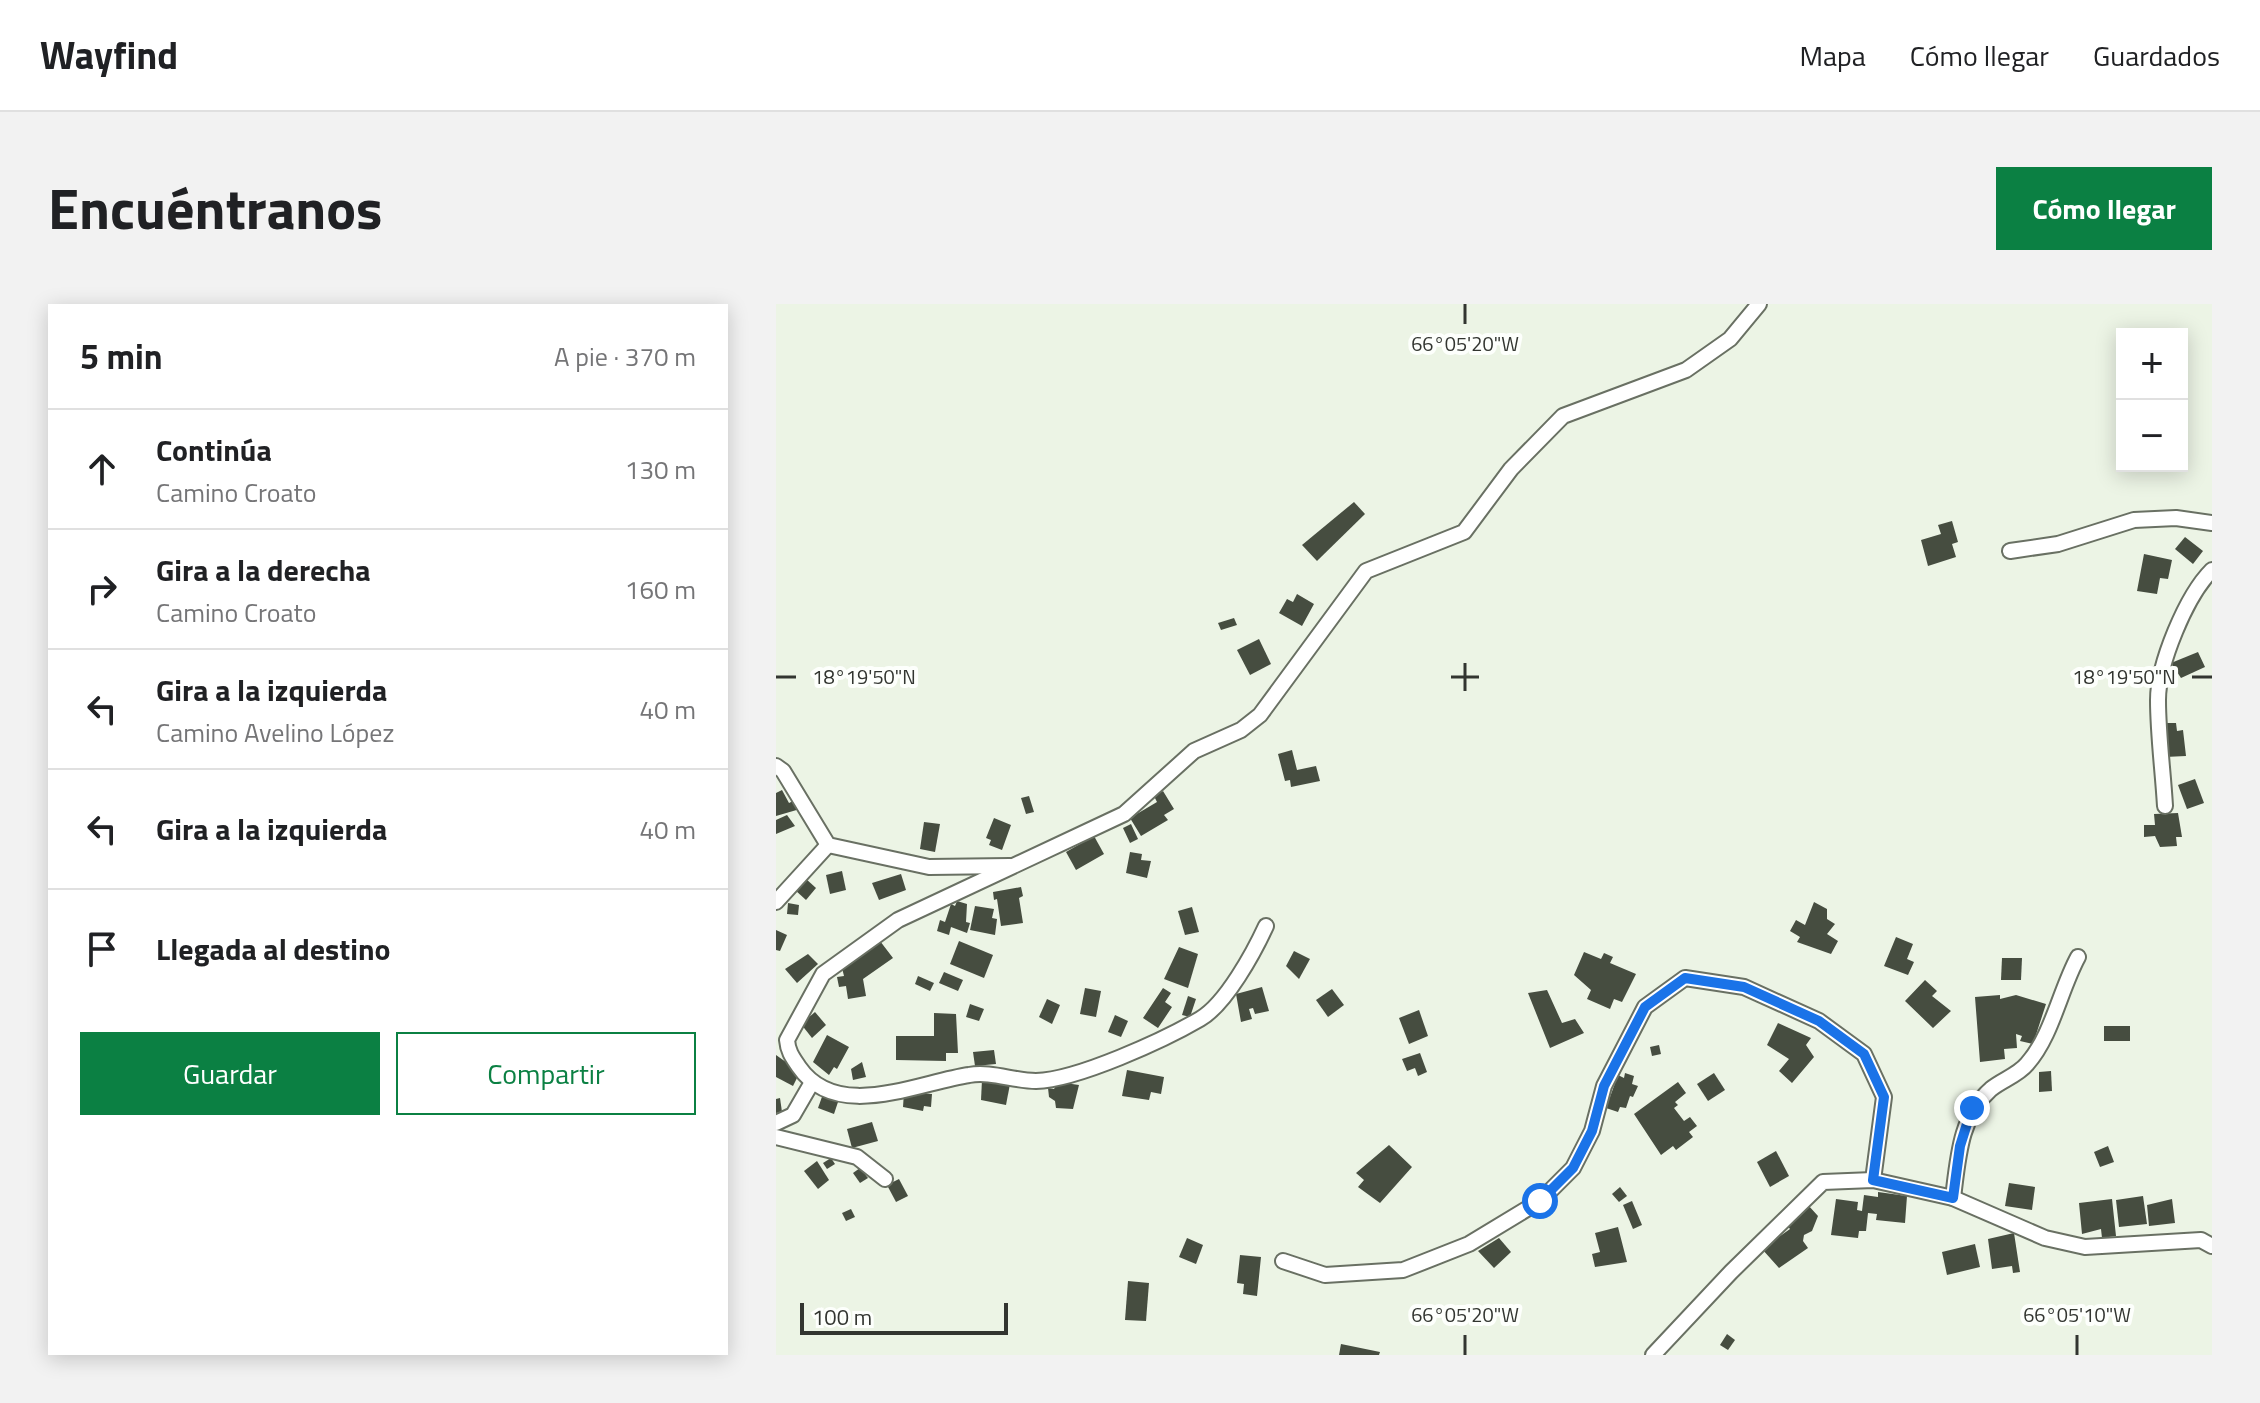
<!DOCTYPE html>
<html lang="es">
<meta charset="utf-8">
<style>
body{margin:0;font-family:"Titillium Web",sans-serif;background:#f2f2f2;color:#202124}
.controls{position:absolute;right:24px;top:24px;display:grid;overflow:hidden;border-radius:0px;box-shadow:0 4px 20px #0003}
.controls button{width:72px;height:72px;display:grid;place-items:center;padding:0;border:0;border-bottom:2px solid #e0e0e0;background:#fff;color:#202124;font:40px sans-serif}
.scale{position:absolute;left:24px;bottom:20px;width:208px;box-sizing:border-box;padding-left:8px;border:4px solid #323530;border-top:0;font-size:22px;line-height:28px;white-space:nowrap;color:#323530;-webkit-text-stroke:6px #fdfffc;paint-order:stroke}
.stop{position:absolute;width:24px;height:24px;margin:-18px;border:6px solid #1a73e8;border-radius:50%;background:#fff}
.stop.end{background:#1a73e8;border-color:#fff;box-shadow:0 2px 8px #0008}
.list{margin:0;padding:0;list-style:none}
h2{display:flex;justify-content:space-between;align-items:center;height:104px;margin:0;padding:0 32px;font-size:34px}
h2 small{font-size:26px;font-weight:400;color:#757577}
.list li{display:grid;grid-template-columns:52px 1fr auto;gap:24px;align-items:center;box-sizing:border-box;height:120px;padding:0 32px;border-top:2px solid #e0e0e0}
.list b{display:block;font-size:30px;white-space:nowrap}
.list p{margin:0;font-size:26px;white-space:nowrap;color:#757577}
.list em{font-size:26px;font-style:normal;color:#757577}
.actions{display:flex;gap:16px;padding:24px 32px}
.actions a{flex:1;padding:18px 0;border:2px solid #0b8043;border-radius:0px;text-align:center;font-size:28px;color:#0b8043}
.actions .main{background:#0b8043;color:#fff}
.icon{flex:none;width:44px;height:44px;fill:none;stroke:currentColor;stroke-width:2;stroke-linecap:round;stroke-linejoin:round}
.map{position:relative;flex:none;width:1436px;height:1051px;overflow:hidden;border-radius:0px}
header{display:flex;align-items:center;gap:48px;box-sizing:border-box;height:112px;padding:0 40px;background:#fff;border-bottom:2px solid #e0e0e0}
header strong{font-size:38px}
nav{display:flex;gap:44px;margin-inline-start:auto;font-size:28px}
.intro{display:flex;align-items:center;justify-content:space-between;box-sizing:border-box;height:192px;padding:0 48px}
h1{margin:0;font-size:56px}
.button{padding:20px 36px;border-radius:0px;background:#0b8043;color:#fff;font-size:28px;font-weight:700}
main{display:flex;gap:48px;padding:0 48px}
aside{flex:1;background:#fff;border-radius:0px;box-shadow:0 4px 20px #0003}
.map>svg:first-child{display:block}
</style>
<header>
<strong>Wayfind</strong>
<nav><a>Mapa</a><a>Cómo llegar</a><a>Guardados</a></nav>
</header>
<div class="intro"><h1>Encuéntranos</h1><a class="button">Cómo llegar</a></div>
<main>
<aside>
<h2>5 min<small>A pie · 370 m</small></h2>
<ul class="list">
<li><svg class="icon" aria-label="ahead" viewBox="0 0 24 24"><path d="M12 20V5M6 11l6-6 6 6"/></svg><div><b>Continúa</b><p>Camino Croato</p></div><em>130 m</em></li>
<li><svg class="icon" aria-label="right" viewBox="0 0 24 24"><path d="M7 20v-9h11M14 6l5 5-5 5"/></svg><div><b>Gira a la derecha</b><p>Camino Croato</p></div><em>160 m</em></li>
<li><svg class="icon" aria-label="left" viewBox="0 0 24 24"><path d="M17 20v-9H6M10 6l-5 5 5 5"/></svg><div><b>Gira a la izquierda</b><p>Camino Avelino López</p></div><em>40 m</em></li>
<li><svg class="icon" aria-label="left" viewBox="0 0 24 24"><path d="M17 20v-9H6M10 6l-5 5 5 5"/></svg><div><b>Gira a la izquierda</b></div><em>40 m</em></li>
<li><svg class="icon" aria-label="arrive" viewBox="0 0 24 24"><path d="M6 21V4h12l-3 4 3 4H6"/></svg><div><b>Llegada al destino</b></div></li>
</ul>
<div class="actions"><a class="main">Guardar</a><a>Compartir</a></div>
</aside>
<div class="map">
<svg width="1436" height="1051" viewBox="0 0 1436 1051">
<rect width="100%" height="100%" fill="#ecf4e5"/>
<g fill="#464d40">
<path d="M578 198 589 210 541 257 526 241Z"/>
<path d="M1176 217 1182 238 1176 240 1180 253 1152 262 1145 236 1165 230 1162 221Z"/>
<path d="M1409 233 1427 247 1417 260 1399 245Z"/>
<path d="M1368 250 1396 256 1392 275 1384 274 1381 290 1361 287Z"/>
<path d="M521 290 538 300 526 322 503 309 511 295 517 298Z"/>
<path d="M458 314 461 321 445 326 442 319Z"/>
<path d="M483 335 495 360 474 371 461 346Z"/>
<path d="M1422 348 1429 363 1405 374 1395 359Z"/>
<path d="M1391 419H1400L1401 427 1407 426 1410 452 1389 453 1385 423H1391Z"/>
<path d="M516 446 521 466 540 462 544 477 515 483 514 476 509 477 502 450Z"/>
<path d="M1419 475 1428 499 1411 505 1402 481Z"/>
<path d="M6 486 13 499 19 496 24 505 0 512V489Z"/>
<path d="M387 487 398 505 388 511 392 516 365 532 354 514 381 498 378 492Z"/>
<path d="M253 492 258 508 250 510 245 494Z"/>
<path d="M1402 509 1406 533H1400L1401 542 1384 543 1379 532 1368 533V521H1379L1378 510Z"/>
<path d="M11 511 19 522 0 530V516Z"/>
<path d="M218 514 235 521 226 546 213 541 215 536 210 534Z"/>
<path d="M148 518 164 520 159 548 144 545Z"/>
<path d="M355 520 362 535 354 539 347 524Z"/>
<path d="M318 532 328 550 300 566 290 548Z"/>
<path d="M354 548 366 550 365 556 375 557 371 574 350 569Z"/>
<path d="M66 567 70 586 54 590 50 571Z"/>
<path d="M125 570 130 586 103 596 96 579Z"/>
<path d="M29 574 40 584 30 596 19 586Z"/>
<path d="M245 583 247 592 243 594 247 619 225 622 221 595 218 596 217 588Z"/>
<path d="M181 597 191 600 190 618 194 619 191 629 175 623 173 631 161 627 164 616 169 618 175 600 179 602Z"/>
<path d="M1038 598 1051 605V615L1059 620 1051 630 1062 637 1055 650 1021 638 1024 633 1014 627 1020 616 1029 621Z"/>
<path d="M12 599 23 601 22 611 11 610Z"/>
<path d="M199 602 218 605 216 614 221 615 219 631 194 626Z"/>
<path d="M416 603 423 628 409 631 402 607Z"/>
<path d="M0 626 11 631 4 647 0 646Z"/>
<path d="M1120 633 1137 640 1131 655 1138 658 1132 671 1108 662Z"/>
<path d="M104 637 117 654 87 675 90 692 72 695 70 682 63 683 61 673 68 672 66 664Z"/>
<path d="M183 637 217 651 208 674 174 660Z"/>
<path d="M403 643 422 650 412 684 388 675Z"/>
<path d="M518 647 534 655 523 675 510 662Z"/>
<path d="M808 648 825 655 828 649 837 653 834 659 860 670 846 698 838 695 834 705 811 695 815 686 798 671Z"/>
<path d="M32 650 42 660 21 679 9 665Z"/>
<path d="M1226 654H1246L1245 676H1225Z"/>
<path d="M168 668 187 676 182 687 163 679Z"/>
<path d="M142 672 158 679 154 687 139 680Z"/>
<path d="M1149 676 1161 687 1156 692 1175 707 1157 724 1129 697Z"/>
<path d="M486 683 493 707 479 710 477 704 473 705 476 715 465 718 460 690Z"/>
<path d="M309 684 325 687 320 713 304 710Z"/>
<path d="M387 684 395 689 389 698 396 703 382 724 367 714Z"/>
<path d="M556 685 568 701 552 713 540 696Z"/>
<path d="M771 686 786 719 799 715 808 729 774 744 752 689Z"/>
<path d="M1224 691V695L1240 691 1270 700 1257 740 1244 737 1246 732 1240 730 1241 744 1228 745 1229 755 1204 758 1199 693Z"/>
<path d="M412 692 420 695 414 713 406 711Z"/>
<path d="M271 695 284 701 276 720 263 713Z"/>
<path d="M194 700 208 705 203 717 190 713Z"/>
<path d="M643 706 652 732 633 740 623 714Z"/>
<path d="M39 708 50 721 36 734 25 720Z"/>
<path d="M158 709 180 710 182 749H170V757L120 756V732H158Z"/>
<path d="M339 711 352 717 345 733 332 728Z"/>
<path d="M1002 719 1035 734 1030 741 1038 753 1016 779 1003 767 1013 755 991 741Z"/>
<rect x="1328" y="722" width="26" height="15"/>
<path d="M51 731 73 743 61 765 58 763 53 771 37 758Z"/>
<path d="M883 741 885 750 876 752 874 743Z"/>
<path d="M218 746 220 760 199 762 197 748Z"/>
<path d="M644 749 651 768 642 772 639 764 631 767 626 755Z"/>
<path d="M0 751 24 768 17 782 0 773Z"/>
<path d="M86 758 90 773 77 776 75 765Z"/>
<path d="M351 766 388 773 385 790 375 788 373 796 346 792Z"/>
<path d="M1275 767 1276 787 1263 788V768Z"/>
<path d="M849 769 858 772 856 780 862 782 857 793 854 792 850 804 844 803 842 808 830 804 842 771 848 774Z"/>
<path d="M938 769 949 786 932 797 921 780Z"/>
<path d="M206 776 234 780 230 801 205 796Z"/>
<path d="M282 778 303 781 297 805 280 804 279 797 273 793 272 784 278 785Z"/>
<path d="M902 778 910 789 899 798 902 801 898 804 908 817 914 813 921 822 913 828 917 833 900 846 897 842 885 851 858 810Z"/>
<path d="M128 788 156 790 155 803 148 802 147 807 127 803Z"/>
<path d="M47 790 63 795 58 810 42 804Z"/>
<path d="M4 794 6 808 0 809V795Z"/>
<path d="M96 818 102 837 76 844 71 825Z"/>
<path d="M613 841 636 863 604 899 582 883 588 876 580 869Z"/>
<path d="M1332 842 1338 858 1324 863 1318 848Z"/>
<path d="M1000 847 1013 872 994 883 981 858Z"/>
<path d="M55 854 59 860 51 865 47 859Z"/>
<path d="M41 857 53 876 42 885 28 867Z"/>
<path d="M84 864 92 874 84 879 77 869Z"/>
<path d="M123 875 132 892 120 898 111 881Z"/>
<path d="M1233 879 1259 883 1256 906 1229 902Z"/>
<path d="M844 883 851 892 843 898 836 890Z"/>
<path d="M1102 888 1131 892 1129 919 1100 916 1101 910 1092 909 1090 927H1083L1082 934 1055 931 1060 895 1082 898 1081 906 1086 907 1088 891 1102 893Z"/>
<path d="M1367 892 1371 920 1343 923 1340 896Z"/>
<path d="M1336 895 1340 932 1326 934 1325 925 1306 930 1303 899Z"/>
<path d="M1396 895 1399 919 1373 922 1371 901Z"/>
<path d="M856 897 866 921 857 925 847 901Z"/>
<path d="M1032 901 1042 912 1036 927 1028 931 1027 937 1032 944 1003 964 986 945 1014 925 1010 920Z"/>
<path d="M75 905 79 913 70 917 66 909Z"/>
<path d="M842 923 851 958 819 963 816 950 824 948 819 929Z"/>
<path d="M1238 929 1244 968 1237 969 1236 962 1216 965 1212 935Z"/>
<path d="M411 934 427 941 420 960 403 953Z"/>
<path d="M723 934 735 948 718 964 702 947Z"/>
<path d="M1199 940 1204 963 1171 971 1166 948Z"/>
<path d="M464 951 485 953 481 992 467 990 468 980 461 979Z"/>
<path d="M352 977 373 979 370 1017 349 1016Z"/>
<path d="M951 1030 959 1036 952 1046 944 1041Z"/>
<path d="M565 1040 604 1048 603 1051H563Z"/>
</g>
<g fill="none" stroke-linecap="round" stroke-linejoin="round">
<g stroke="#697063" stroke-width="18">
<g id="minor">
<path d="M1234 247 1282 240 1358 216 1400 214 1436 219"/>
<path d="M0 462 7 467 52 541 153 563 234 562"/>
<path d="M1389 502C1387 467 1382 431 1382 396 1382 360 1410 292 1436 266"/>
<path d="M0 598 52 541"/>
<path d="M490 622C478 648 450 700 424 715 388 736 301 776 260 777 238 777 215 767 193 771 140 779 61 818 23 763 17 754 12 748 11 736L47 670 122 616 348 510 418 447 465 426 484 411 590 267 688 228 735 165 787 112 910 66 954 35 983 0"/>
<path d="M0 819 17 811 35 780"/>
<path d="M0 833 81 853 109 875"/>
<path d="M1177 894C1182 854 1184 812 1215 785 1226 776 1242 771 1251 760 1276 732 1284 686 1302 653"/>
<path d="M507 957 549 971 627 966 693 940 764 897 797 864 816 827 828 782 869 703 909 674 968 683 1043 717 1088 750 1108 793 1097 876"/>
<path d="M877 1051 955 968 1047 878 1097 876 1177 894 1269 934 1309 943 1425 936 1436 942"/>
</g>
</g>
<use href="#minor" stroke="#fff" stroke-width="14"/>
</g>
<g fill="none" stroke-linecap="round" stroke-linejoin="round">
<path stroke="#1a73e8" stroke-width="10" d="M764 897 797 864 816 827 828 782 869 703 909 674 968 683 1043 717 1088 750 1108 793 1097 876 1177 894 1184 842 1196 804"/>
</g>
<path fill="none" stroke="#323530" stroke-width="3" d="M689 0V20M689 359V387M0 373H20M675 373H703M1416 373H1436M689 1031V1051M1301 1031V1051"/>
<g font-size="20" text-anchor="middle" fill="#323530" stroke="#fdfffc" stroke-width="8" stroke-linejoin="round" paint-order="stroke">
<text x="689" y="47">66°05'20"W</text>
<text x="88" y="380">18°19'50"N</text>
<text x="1348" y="380">18°19'50"N</text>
<text x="689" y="1018">66°05'20"W</text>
<text x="1301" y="1018">66°05'10"W</text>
</g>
</svg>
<div class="controls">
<button>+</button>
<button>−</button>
</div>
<div class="scale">100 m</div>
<div class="stop" style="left:764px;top:897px"></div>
<div class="stop end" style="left:1196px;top:804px"></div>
</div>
</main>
